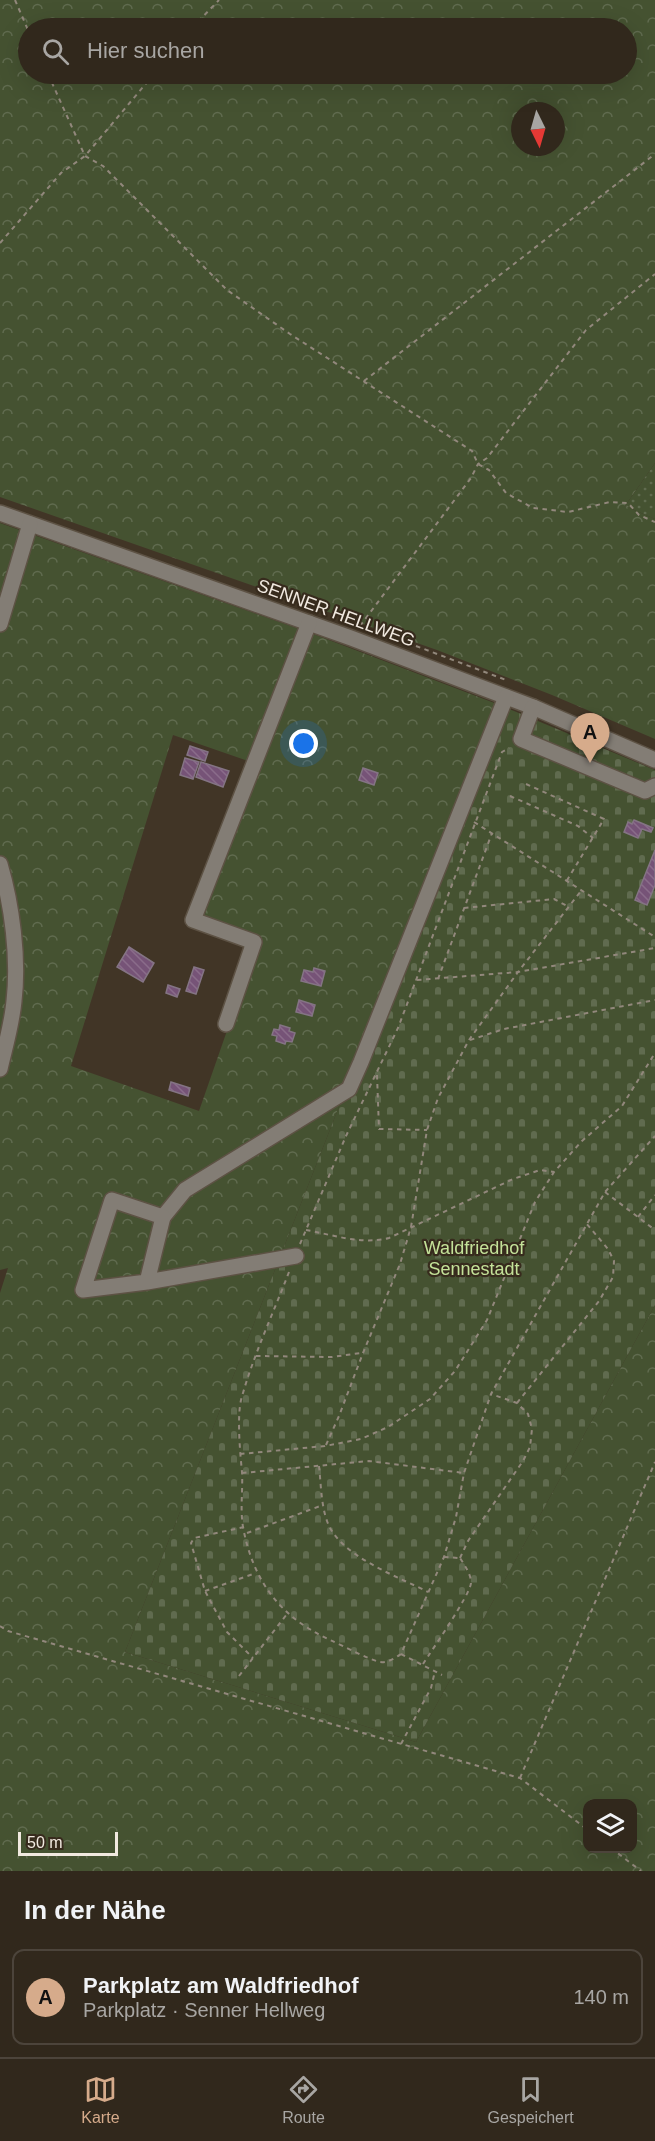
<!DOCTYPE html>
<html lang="de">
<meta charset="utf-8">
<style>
body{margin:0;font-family:Helvetica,sans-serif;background:#3d3429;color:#f1f3f6}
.controls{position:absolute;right:18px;bottom:18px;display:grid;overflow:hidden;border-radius:12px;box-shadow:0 6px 24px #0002}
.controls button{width:54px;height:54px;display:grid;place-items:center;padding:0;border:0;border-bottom:2px solid #4c443b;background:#31281c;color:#f1f3f6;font:30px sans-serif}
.compass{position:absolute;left:511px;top:102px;width:54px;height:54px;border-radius:50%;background:#31281c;box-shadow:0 6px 24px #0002;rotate:175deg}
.scale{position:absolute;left:18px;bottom:15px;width:100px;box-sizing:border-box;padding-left:6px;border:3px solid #f1e9e0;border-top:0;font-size:16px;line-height:21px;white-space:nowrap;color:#f1e9e0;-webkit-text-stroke:4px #372b1d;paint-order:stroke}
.you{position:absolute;left:304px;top:744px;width:21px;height:21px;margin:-15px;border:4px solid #fff;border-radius:50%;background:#1a73e8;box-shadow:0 0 0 9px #1a73e833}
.badge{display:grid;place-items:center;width:39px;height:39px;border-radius:50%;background:#d6ab8b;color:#111;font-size:20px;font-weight:700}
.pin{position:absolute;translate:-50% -50px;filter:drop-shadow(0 2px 3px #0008)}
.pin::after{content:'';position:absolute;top:32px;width:21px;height:18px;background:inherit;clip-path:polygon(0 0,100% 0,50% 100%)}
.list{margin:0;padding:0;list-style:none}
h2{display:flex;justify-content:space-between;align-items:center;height:78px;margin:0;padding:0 24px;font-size:26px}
h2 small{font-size:20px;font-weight:400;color:#a8a6a3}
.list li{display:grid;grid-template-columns:39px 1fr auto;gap:18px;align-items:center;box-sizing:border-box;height:96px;margin:0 12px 12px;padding:0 12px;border:2px solid #4c443b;border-radius:12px}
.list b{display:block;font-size:22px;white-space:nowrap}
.list p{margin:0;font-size:20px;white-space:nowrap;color:#a8a6a3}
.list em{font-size:20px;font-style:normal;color:#a8a6a3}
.icon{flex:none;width:33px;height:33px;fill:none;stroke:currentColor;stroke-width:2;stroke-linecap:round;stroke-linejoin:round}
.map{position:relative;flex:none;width:655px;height:1871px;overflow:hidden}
.search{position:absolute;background:#31281c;box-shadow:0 6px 24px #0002;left:18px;right:18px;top:18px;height:66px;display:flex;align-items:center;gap:15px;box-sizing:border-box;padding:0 21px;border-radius:33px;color:#a8a6a3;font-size:22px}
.sheet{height:186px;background:#31281c}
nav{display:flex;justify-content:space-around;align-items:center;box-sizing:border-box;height:84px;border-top:2px solid #4c443b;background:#31281c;font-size:16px;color:#a8a6a3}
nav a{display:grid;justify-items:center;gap:3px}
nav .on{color:#d6ab8b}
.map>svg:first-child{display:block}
</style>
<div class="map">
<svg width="655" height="1871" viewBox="0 0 655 1871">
<defs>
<pattern id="forest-crowns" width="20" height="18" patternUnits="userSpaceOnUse" patternTransform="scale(1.5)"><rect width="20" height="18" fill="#455231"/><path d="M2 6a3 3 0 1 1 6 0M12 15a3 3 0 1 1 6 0" fill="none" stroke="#606b4f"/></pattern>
<pattern id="cemetery-stones" width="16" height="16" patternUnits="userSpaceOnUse" patternTransform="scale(1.5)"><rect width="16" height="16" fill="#455231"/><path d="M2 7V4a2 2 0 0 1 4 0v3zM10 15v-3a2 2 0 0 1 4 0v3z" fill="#606b4f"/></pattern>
<pattern id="garden-dots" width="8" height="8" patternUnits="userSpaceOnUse" patternTransform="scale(1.5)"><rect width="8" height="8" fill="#455231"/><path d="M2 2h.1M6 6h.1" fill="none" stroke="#606b4f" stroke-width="1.8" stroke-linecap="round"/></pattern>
<pattern id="building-back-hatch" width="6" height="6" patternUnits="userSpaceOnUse" patternTransform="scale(1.5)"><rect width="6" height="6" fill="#765377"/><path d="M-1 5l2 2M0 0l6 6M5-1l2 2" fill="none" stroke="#8a6c8a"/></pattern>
</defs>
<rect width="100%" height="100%" fill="#413526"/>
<g fill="url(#forest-crowns)" fill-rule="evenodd">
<path d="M0 0H655V463L625 506 655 519V739L552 695 437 650 0 497ZM28 28H626V74H28ZM520 111H556V147H520Z"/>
<path d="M0 523 302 630 251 762 173 735 71 1066 199 1111 259 939 197 916 308 632 497 704 125 1652 416 1742 655 1305V1871H0V1293L8 1268 0 1270ZM588 1804H632V1848H588Z"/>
</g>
<path fill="url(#cemetery-stones)" d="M497 704 655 770V1305L416 1742 125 1652Z"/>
<path fill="url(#garden-dots)" d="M655 463V519L625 506Z"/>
<g fill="url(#building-back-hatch)" stroke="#847484" stroke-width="1.5">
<path d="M190 746 208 752 205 761 187 755Z"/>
<path d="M185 758 199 762 193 779 180 775Z"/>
<path d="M201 762 229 771 223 787 196 777Z"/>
<path d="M363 768 378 773 374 785 359 780Z"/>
<path d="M634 820 653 828 651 832 642 829 638 838 624 832 628 822 632 824Z"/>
<path d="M655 850V885L647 905 635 900Z"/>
<path d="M129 947 154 963 143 982 117 967Z"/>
<path d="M194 967 204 970 196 994 186 991Z"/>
<path d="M314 968 325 971 321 986 301 981 304 970 313 972Z"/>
<path d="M168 985 180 989 177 997 166 993Z"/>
<path d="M299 1000 315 1005 312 1016 296 1012Z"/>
<path d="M280 1025 290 1028 289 1031 295 1033 292 1042 286 1041 285 1044 276 1041 277 1036 272 1035 274 1029 279 1030Z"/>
<path d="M171 1082 190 1088 188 1096 169 1090Z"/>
</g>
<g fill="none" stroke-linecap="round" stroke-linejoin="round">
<g stroke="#5d5244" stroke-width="18">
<g id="minor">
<path d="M0 513 351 638 533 707 655 760"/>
<path d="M0 624 30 524"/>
<path d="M533 707 521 739 645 791 655 786"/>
<path d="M0 864C12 905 19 958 14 1001 12 1024 5 1047 0 1069"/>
<path d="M226 1024 254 942 193 920 309 623"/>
<path d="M163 1217 185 1190 349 1089 361 1062 506 697"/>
<path d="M147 1282 163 1217 112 1200 83 1290 147 1282 296 1256"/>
</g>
</g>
<g stroke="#92887c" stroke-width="2" stroke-dasharray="4.5 4.5" stroke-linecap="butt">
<path d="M15 0 28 30"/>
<path d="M192 28 219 0"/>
<path d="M48 74 85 156 103 166 227 290 290 334 472 451 478 464 489 470 506 493 533 508 568 512 610 502 628 503 639 515 655 522"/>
<path d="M0 243 61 173 85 156 154 74"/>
<path d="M364 381 655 154"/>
<path d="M360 626 471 478 478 464 487 458 586 330 655 274"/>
<path d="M416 646 506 680"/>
<path d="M526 784 604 819 566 882"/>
<path d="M510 796 578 826 593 838"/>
<path d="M474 822 655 937"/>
<path d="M464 908 554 899 569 907"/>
<path d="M438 979 492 833"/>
<path d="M417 980 518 972 655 948"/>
<path d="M470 1040 504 1029 655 1000"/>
<path d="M377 1075 379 1129 427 1130"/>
<path d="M605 1192 655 1230"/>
<path d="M638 1217 655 1195"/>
<path d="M306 1230C334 1235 361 1245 389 1238L513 1179 540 1170 554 1172"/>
<path d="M300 1244 346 1136 398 1028 502 752 509 748"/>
<path d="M289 1272C273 1314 253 1356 241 1400 237 1418 240 1452 242 1472 243 1490 240 1509 243 1527 253 1581 280 1617 330 1640 344 1646 367 1659 380 1662 388 1663 395 1658 401 1654L444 1557 456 1517 464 1473 491 1394 605 1192 655 1136"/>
<path d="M256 1356 332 1357 361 1353"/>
<path d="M517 1403 599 1301 613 1277 614 1261 608 1249 586 1223"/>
<path d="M326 1445 339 1416 363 1353 400 1264 411 1227 427 1130 438 1098 469 1040 518 972 581 891"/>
<path d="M240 1454 325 1446 361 1439 388 1427 430 1399 455 1371 487 1320 535 1202 554 1172 582 1141 622 1106 655 1053"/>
<path d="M319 1466C321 1484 321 1504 327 1521 339 1556 397 1576 428 1592"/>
<path d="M242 1473 369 1461 464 1473"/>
<path d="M244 1527 194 1538 191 1543 205 1591 227 1632 253 1658"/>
<path d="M247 1533 323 1505"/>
<path d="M444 1557 459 1558"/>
<path d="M460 1558 468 1541 523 1461 530 1447 532 1429 528 1414 517 1403 491 1394"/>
<path d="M205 1591 256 1573"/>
<path d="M0 1626 8 1631 520 1778 588 1830"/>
<path d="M401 1654 442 1675"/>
<path d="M423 1664C432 1650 470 1595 471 1583 471 1574 465 1566 460 1558"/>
<path d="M239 1676 287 1614"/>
<path d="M401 1744 431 1688 435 1671"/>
<path d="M520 1778 655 1462"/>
<path d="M611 1848 641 1871"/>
</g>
<use href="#minor" stroke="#837d75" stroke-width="15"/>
</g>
<g text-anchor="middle" stroke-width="4.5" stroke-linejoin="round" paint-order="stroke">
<g font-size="18" fill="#f1e9e0" stroke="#372b1d">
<text transform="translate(336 613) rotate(20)" y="6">SENNER HELLWEG</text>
</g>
<g font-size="18" fill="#c4e299" stroke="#372b1d">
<text x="474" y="1254">Waldfriedhof<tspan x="474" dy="21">Sennestadt</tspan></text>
</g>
</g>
</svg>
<div class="controls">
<button><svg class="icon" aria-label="layers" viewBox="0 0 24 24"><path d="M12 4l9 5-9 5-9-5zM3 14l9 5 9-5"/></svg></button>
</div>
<svg class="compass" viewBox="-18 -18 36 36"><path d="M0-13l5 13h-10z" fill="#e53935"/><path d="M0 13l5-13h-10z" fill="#a8a6a3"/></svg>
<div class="scale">50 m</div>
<div class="you"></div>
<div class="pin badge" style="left:590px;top:763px">A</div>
<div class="search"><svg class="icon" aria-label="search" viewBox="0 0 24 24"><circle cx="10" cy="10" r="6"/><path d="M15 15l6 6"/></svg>Hier suchen</div>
</div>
<section class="sheet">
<h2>In der Nähe<small></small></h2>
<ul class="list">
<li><span class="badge">A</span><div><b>Parkplatz am Waldfriedhof</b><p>Parkplatz · Senner Hellweg</p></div><em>140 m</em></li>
</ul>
</section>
<nav>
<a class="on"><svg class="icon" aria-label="map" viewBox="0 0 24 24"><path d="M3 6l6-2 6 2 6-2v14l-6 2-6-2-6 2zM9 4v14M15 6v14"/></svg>Karte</a>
<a><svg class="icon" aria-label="directions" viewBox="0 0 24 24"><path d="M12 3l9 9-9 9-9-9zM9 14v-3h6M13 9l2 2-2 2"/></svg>Route</a>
<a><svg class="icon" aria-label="saved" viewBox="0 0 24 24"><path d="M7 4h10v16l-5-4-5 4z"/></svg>Gespeichert</a>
</nav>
